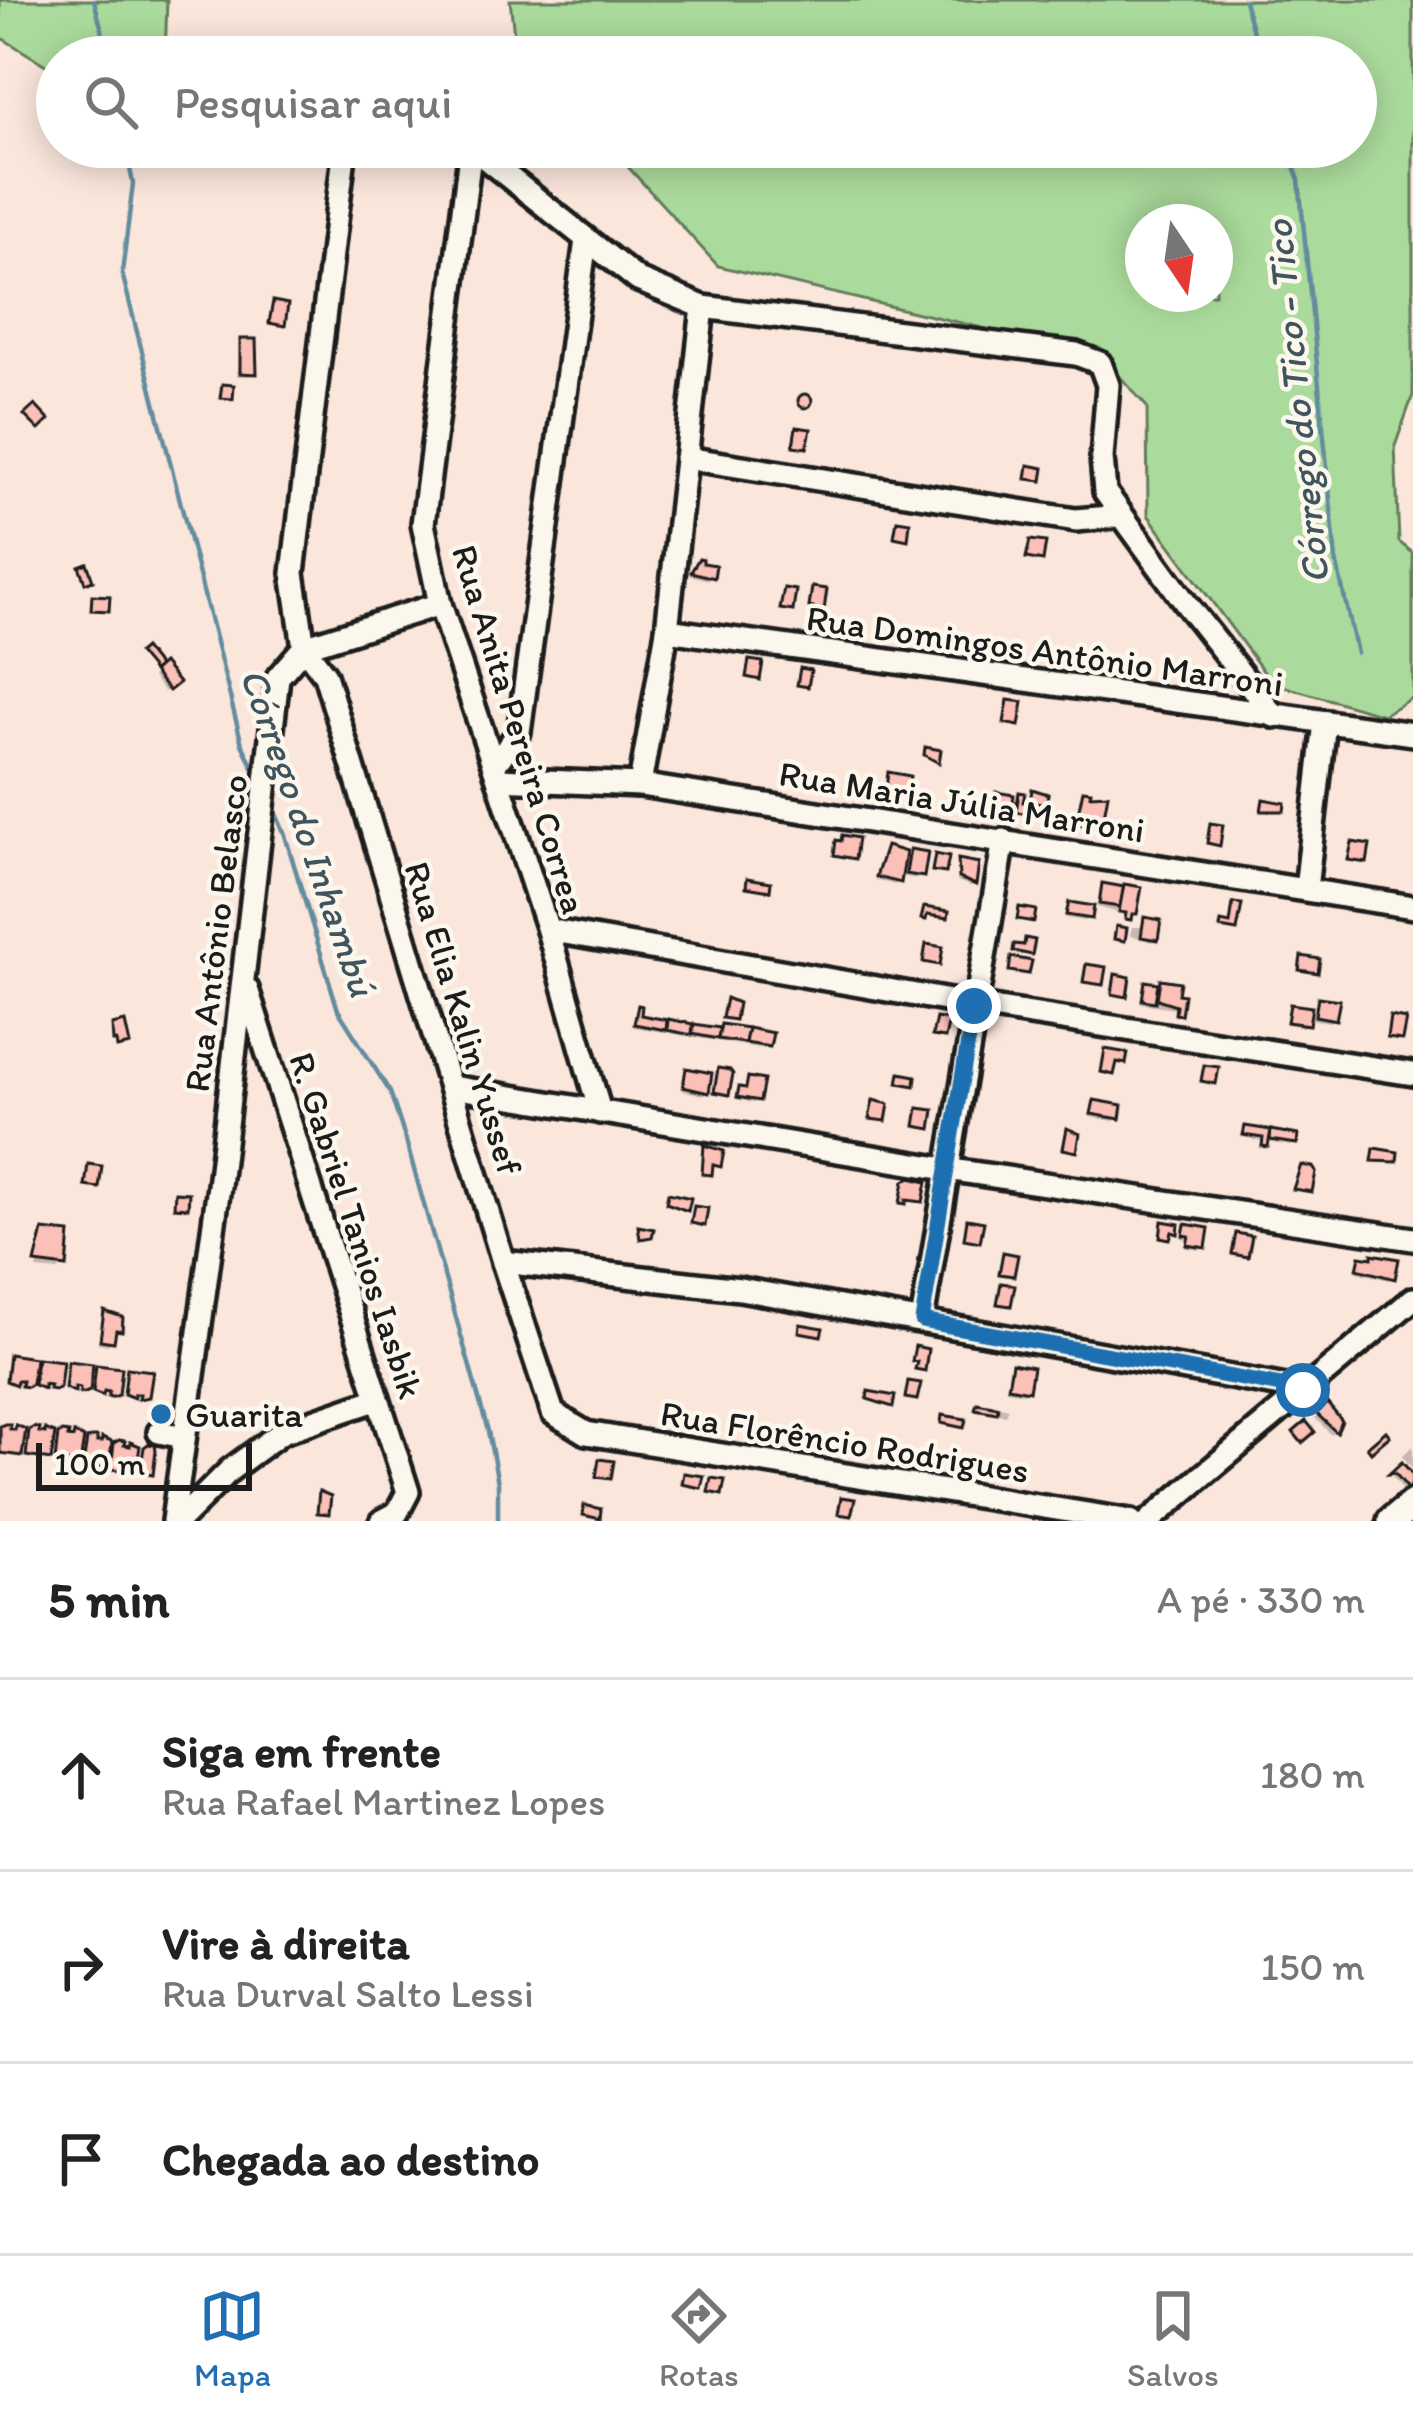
<!DOCTYPE html>
<html lang="pt">
<meta charset="utf-8">
<style>
body{margin:0;font-family:Itim,sans-serif;background:#f6f6f6;color:#222}
.compass{position:absolute;left:1125px;top:204px;width:108px;height:108px;border-radius:50%;background:#fff;box-shadow:0 6px 30px #0003;rotate:167deg}
.scale{position:absolute;left:36px;bottom:30px;width:216px;box-sizing:border-box;padding-left:12px;border:6px solid #1c1c1c;border-top:0;font-size:33px;line-height:42px;white-space:nowrap;color:#1c1c1c;-webkit-text-stroke:9px #fbf7ec;paint-order:stroke}
.stop{position:absolute;width:36px;height:36px;margin:-27px;border:9px solid #1f6fb2;border-radius:50%;background:#fff}
.stop.end{background:#1f6fb2;border-color:#fff;box-shadow:0 3px 12px #0008}
.list{margin:0;padding:0;list-style:none}
h2{display:flex;justify-content:space-between;align-items:center;height:156px;margin:0;padding:0 48px;font-size:51px}
h2 small{font-size:39px;font-weight:400;color:#767676}
.list li{display:grid;grid-template-columns:78px 1fr auto;gap:36px;align-items:center;box-sizing:border-box;height:192px;padding:0 48px;border-top:3px solid #e0e0e0}
.list b{display:block;font-size:45px;white-space:nowrap}
.list p{margin:0;font-size:39px;white-space:nowrap;color:#767676}
.list em{font-size:39px;font-style:normal;color:#767676}
.icon{flex:none;width:66px;height:66px;fill:none;stroke:currentColor;stroke-width:2;stroke-linecap:round;stroke-linejoin:round}
.map{position:relative;flex:none;width:1413px;height:1521px;overflow:hidden}
.search{position:absolute;background:#fff;box-shadow:0 6px 30px #0003;left:36px;right:36px;top:36px;height:132px;display:flex;align-items:center;gap:30px;box-sizing:border-box;padding:0 42px;border-radius:66px;color:#767676;font-size:45px}
.sheet{height:732px;background:#fff}
nav{display:flex;justify-content:space-around;align-items:center;box-sizing:border-box;height:168px;border-top:3px solid #e0e0e0;background:#fff;font-size:33px;color:#767676}
nav a{display:grid;justify-items:center;gap:6px}
nav .on{color:#1f6fb2}
.map>svg:first-child{display:block}
</style>
<div class="map">
<svg width="1413" height="1521" viewBox="0 0 1413 1521">
<rect width="100%" height="100%" fill="#fbe6dc"/>
<filter id="ink" filterUnits="userSpaceOnUse"><feTurbulence type="fractalNoise" baseFrequency=".00833" numOctaves="2"/><feDisplacementMap in="SourceGraphic" scale="24" xChannelSelector="R" yChannelSelector="G"/><feConvolveMatrix kernelMatrix="1 2 1 2 8 2 1 2 1" color-interpolation-filters="sRGB"/></filter>
<g filter="url(#ink)">
<g fill="#abdb9c" stroke="#647c5c" stroke-width="3" fill-rule="evenodd">
<path d="M0 0H167L165 57H57V72L0 37Z"/>
<path d="M510 0H1413V395L1395 446 1399 542 1413 553V697L1383 715 1272 683 1148 515 1147 407 1102 356 718 266 610 147H1356V57H532L514 34ZM1143 222H1215V294H1143Z"/>
</g>
<g fill="#0003">
<path d="M242 342 254 373 250 376H237Z"/>
<path d="M694 568 711 577 708 580 690 575Z"/>
<path d="M163 668 175 683 164 692 152 677Z"/>
<path d="M889 775 904 791 901 795 884 792Z"/>
<path d="M1083 793 1099 826 1096 829 1074 826Z"/>
<path d="M887 850 902 862 911 853 921 876 918 879 899 876 895 885 875 880Z"/>
<path d="M959 862 973 883 970 886 957 881 959 871H955Z"/>
<path d="M1103 887 1135 913 1131 916 1097 907Z"/>
<path d="M1070 905 1089 918 1085 921 1065 918Z"/>
<path d="M1145 920 1155 939 1152 942 1130 935 1132 927H1141Z"/>
<path d="M1146 984 1176 985 1179 1014 1175 1017 1174 1008 1140 1003Z"/>
<path d="M1319 1000 1334 1018 1330 1022 1307 1019 1303 1027 1286 1024 1291 1007 1314 1011Z"/>
<path d="M637 1017 718 1031 722 1027 768 1046 764 1049 633 1027Z"/>
<path d="M687 1071 706 1092 703 1095 681 1090Z"/>
<path d="M749 1081 758 1100 754 1103 735 1099Z"/>
<path d="M1094 1104 1117 1117 1114 1121 1089 1117Z"/>
<path d="M1246 1129 1295 1137 1294 1143 1291 1146 1266 1142 1260 1149 1261 1141 1241 1137Z"/>
<path d="M705 1148 718 1165 710 1168 705 1177 700 1176Z"/>
<path d="M1186 1227 1203 1247 1200 1250 1186 1248 1187 1239 1181 1238Z"/>
<path d="M45 1235 64 1265 58 1271 37 1269Z"/>
<path d="M1361 1259 1392 1277 1389 1280 1356 1272Z"/>
<path d="M105 1315 119 1330 108 1345 98 1343Z"/>
<path d="M10 1358 60 1364 56 1387H35L14 1380 8 1384Z"/>
<path d="M1013 1367 1026 1390 1023 1393 1006 1390Z"/>
<path d="M978 1406 999 1410 1000 1406 1008 1408 1006 1415 976 1410Z"/>
<path d="M1327 1408 1337 1429 1331 1435 1315 1418Z"/>
<path d="M1413 1446V1469L1402 1456Z"/>
<path d="M1402 1466 1413 1480 1405 1492 1392 1476Z"/>
</g>
<g fill="none" stroke-linecap="round" stroke-linejoin="round">
<g stroke="#638d9e" stroke-width="4.5">
<path d="M94 0 109 57"/>
<path d="M1244 0 1260 57"/>
<path d="M126 147 133 184 122 273 242 744 256 773"/>
<path d="M1287 147 1299 180 1336 560 1357 653"/>
<path d="M272 805 284 832 338 1010 390 1092 406 1141 488 1431 498 1483V1521"/>
</g>
</g>
<g fill="#fbc0b7" stroke="#1c1c1c" stroke-width="3">
<path d="M273 301 288 304 285 326 269 323Z"/>
<path d="M240 339H256L257 374 240 373Z"/>
<path d="M222 384 234 385 233 399 220 398Z"/>
<circle cx="805" cy="401" r="7"/>
<path d="M35 405 49 420 39 430 24 415Z"/>
<path d="M796 427 811 429 807 448 793 446Z"/>
<path d="M1028 465 1044 468 1042 481 1026 479Z"/>
<path d="M897 520 910 522 908 540 894 537Z"/>
<path d="M1030 540 1046 542 1043 561 1026 558Z"/>
<path d="M699 558 703 559V563L716 565 714 578 691 572Z"/>
<path d="M87 563 93 580 85 583 79 566Z"/>
<path d="M812 587 827 589 824 610 809 607Z"/>
<path d="M784 588 796 590 793 611 780 609Z"/>
<path d="M92 595 110 596 109 611 91 610Z"/>
<path d="M144 648 159 667 153 671 138 653Z"/>
<path d="M749 660 763 662 760 680 746 677Z"/>
<path d="M163 663 179 683 169 691 153 672Z"/>
<path d="M800 668 811 670 808 687 797 685Z"/>
<path d="M1008 700 1023 702 1019 726 1004 723Z"/>
<path d="M925 747 941 750 939 763 924 755Z"/>
<path d="M888 772 910 776 907 793 886 789Z"/>
<path d="M1032 789 1048 794 1046 805 1030 802Z"/>
<path d="M1083 790 1091 791 1090 795 1108 794 1102 827 1076 823Z"/>
<path d="M996 792 1014 795 1012 810 999 808Z"/>
<path d="M1019 792 1025 793 1023 802 1030 803 1028 814 1016 812Z"/>
<path d="M1263 799 1285 803 1284 811H1261Z"/>
<path d="M1210 823 1223 825 1220 846 1207 843Z"/>
<path d="M842 835 858 838 855 859 834 855 836 840 841 841Z"/>
<path d="M1352 842 1370 845 1367 863 1348 860Z"/>
<path d="M886 846 906 852 901 883 876 877Z"/>
<path d="M910 849 928 852 924 877 906 874Z"/>
<path d="M935 854 949 857 946 873 932 871Z"/>
<path d="M958 859 979 863 976 885 959 878Z"/>
<path d="M747 878 771 882 770 891 746 887Z"/>
<path d="M1102 883 1124 887 1120 907 1099 904Z"/>
<path d="M1124 884 1142 887 1137 914H1132L1131 920 1125 919 1126 913 1119 912Z"/>
<path d="M1069 902 1094 906 1092 919 1066 915Z"/>
<path d="M1233 903 1242 904 1237 931 1220 928 1221 922 1230 924Z"/>
<path d="M924 907 949 911 948 918 927 915 926 920 921 919Z"/>
<path d="M1019 907 1036 910 1034 922 1017 919Z"/>
<path d="M1144 917 1161 920 1158 940 1141 937Z"/>
<path d="M1116 926 1127 928 1125 941 1114 939Z"/>
<path d="M1025 938 1035 940 1032 955 1013 951 1014 944 1024 945Z"/>
<path d="M926 944 943 947 940 965 923 962Z"/>
<path d="M1301 956 1320 959 1318 973 1299 970Z"/>
<path d="M1011 957 1032 961 1029 974 1009 971Z"/>
<path d="M1086 964 1106 967 1103 985 1083 982Z"/>
<path d="M1115 974 1130 977 1127 997 1112 994Z"/>
<path d="M1160 979 1180 982 1178 994 1184 995 1181 1015 1175 1014 1176 1005 1157 999Z"/>
<path d="M1145 981 1158 983 1155 1002 1142 1000Z"/>
<path d="M1318 997 1340 1000 1336 1020 1315 1016Z"/>
<path d="M726 998 738 1003 735 1020 722 1018Z"/>
<path d="M1290 1004 1312 1007 1309 1025 1287 1022Z"/>
<path d="M638 1005 642 1006 641 1015 667 1020 666 1030 634 1024Z"/>
<path d="M1390 1016 1406 1019 1402 1040 1387 1038Z"/>
<path d="M936 1018 949 1020 945 1038 932 1036Z"/>
<path d="M668 1019 693 1024 692 1035 667 1030Z"/>
<path d="M125 1022 130 1045 117 1048 116 1041 113 1042 112 1025Z"/>
<path d="M694 1024 720 1028 718 1039 692 1034Z"/>
<path d="M721 1024 748 1028 745 1043 718 1039Z"/>
<path d="M748 1028 773 1033 770 1047 745 1043Z"/>
<path d="M1105 1049 1128 1053 1126 1064 1117 1062 1114 1075 1101 1072Z"/>
<path d="M1204 1065 1219 1067 1216 1084 1201 1081Z"/>
<path d="M686 1068 712 1073 709 1093 683 1087Z"/>
<path d="M718 1068 730 1070 733 1074 729 1095 714 1092Z"/>
<path d="M900 1073 916 1076 915 1086 898 1083Z"/>
<path d="M748 1077 764 1080 760 1101 737 1097 739 1087 746 1088Z"/>
<path d="M873 1100 889 1104 886 1121 869 1119Z"/>
<path d="M1094 1100 1122 1105 1120 1119 1091 1114Z"/>
<path d="M918 1108 934 1110 931 1129 915 1126Z"/>
<path d="M1245 1126 1271 1130 1268 1147 1262 1146 1263 1138 1243 1135Z"/>
<path d="M1067 1128 1080 1134 1077 1152 1063 1149Z"/>
<path d="M1271 1130 1298 1135 1297 1144 1270 1140Z"/>
<path d="M704 1145 724 1151 721 1167 713 1165 712 1175 702 1174Z"/>
<path d="M1374 1148 1398 1152 1397 1162 1372 1161Z"/>
<path d="M88 1164 102 1166 99 1188 85 1186Z"/>
<path d="M1301 1165 1313 1167 1316 1172 1312 1192 1293 1189Z"/>
<path d="M910 1178 927 1182 923 1202 906 1200V1204L900 1203 904 1181Z"/>
<path d="M175 1192 189 1193 188 1208 174 1207Z"/>
<path d="M668 1193 691 1198 688 1211 666 1203Z"/>
<path d="M694 1206 708 1208 705 1226 691 1223Z"/>
<path d="M967 1219 984 1222 980 1242 964 1239Z"/>
<path d="M1162 1221 1179 1224 1178 1234 1172 1232 1170 1239 1160 1237Z"/>
<path d="M1185 1224 1209 1228 1206 1248 1187 1245 1189 1236 1183 1235Z"/>
<path d="M638 1226 654 1229 652 1237 640 1239Z"/>
<path d="M43 1230 70 1233 67 1267 35 1263Z"/>
<path d="M1236 1233 1252 1236 1248 1257 1232 1254Z"/>
<path d="M1003 1252 1018 1255 1014 1276 999 1274Z"/>
<path d="M1372 1254 1399 1259 1395 1279 1357 1269 1360 1256 1372 1258Z"/>
<path d="M1001 1283 1015 1285 1011 1306 997 1304Z"/>
<path d="M104 1311 123 1317 122 1331 116 1330 114 1342 100 1340Z"/>
<path d="M800 1324 823 1328 821 1336 799 1332Z"/>
<path d="M915 1346 928 1349 925 1371 915 1369 917 1362 912 1361Z"/>
<path d="M9 1354 35 1358 32 1384 27 1387 21 1386 22 1381H17L16 1385 6 1381Z"/>
<path d="M37 1358 63 1361 60 1387 55 1390 49 1389 50 1385 44 1384V1389L34 1385Z"/>
<path d="M68 1361 93 1364 90 1391 85 1393H80V1388L75 1387V1392L65 1388Z"/>
<path d="M1012 1363 1033 1367 1029 1391 1008 1387Z"/>
<path d="M96 1365 122 1368 119 1395 114 1397H108L109 1392 104 1391 103 1396 93 1392Z"/>
<path d="M127 1368 153 1371 149 1397 139 1399 140 1394H134V1398L124 1394Z"/>
<path d="M908 1381 921 1383 917 1400 905 1398Z"/>
<path d="M868 1391 895 1396 893 1407 867 1399Z"/>
<path d="M977 1403 998 1407 997 1413 975 1409Z"/>
<path d="M1327 1403 1342 1421 1337 1433 1316 1413Z"/>
<path d="M942 1415 966 1419 964 1428 941 1423Z"/>
<path d="M1306 1421 1315 1432 1302 1443 1293 1432Z"/>
<path d="M5 1424H10V1429L15 1430 16 1425 26 1429 22 1456 0 1453V1426Z"/>
<path d="M34 1427 40 1428 39 1432 45 1433V1429L55 1433 51 1460 26 1456 29 1430Z"/>
<path d="M1386 1431 1390 1436 1371 1452 1367 1447Z"/>
<path d="M63 1432 69 1433 68 1437 73 1438 74 1433 84 1438 80 1464 55 1461 58 1434Z"/>
<path d="M92 1437H97V1442H102V1438L112 1442 109 1469 83 1465 87 1439Z"/>
<path d="M119 1440 125 1441 124 1445 130 1446V1442L140 1446 136 1472 111 1469 114 1443Z"/>
<path d="M148 1444 155 1445 156 1451 153 1475 140 1473 144 1447Z"/>
<path d="M599 1459 614 1461 611 1479 596 1477Z"/>
<path d="M1402 1462 1413 1475 1410 1491 1395 1473 1389 1474Z"/>
<path d="M684 1473 704 1476 701 1488 682 1484Z"/>
<path d="M711 1478 725 1480 722 1495 708 1492Z"/>
<path d="M319 1491 331 1496 329 1514 317 1513Z"/>
<path d="M841 1497 855 1499 851 1516 838 1514Z"/>
<path d="M584 1505 601 1509 600 1519 583 1515Z"/>
</g>
<g fill="none" stroke-linecap="round" stroke-linejoin="round">
<g stroke="#1c1c1c" stroke-width="30">
<g id="minor">
<path d="M471 147 638 280 703 307 1076 354 1100 363 1108 385 1102 458 1105 492 1187 605 1274 716"/>
<path d="M471 147 423 524 440 604 548 930 600 1112"/>
<path d="M686 458 1076 520 1121 516"/>
<path d="M440 604 304 647 325 675 503 1262 553 1413 586 1433 1131 1521"/>
<path d="M667 630 1413 734"/>
<path d="M494 766 519 732 586 240"/>
<path d="M498 779 640 785 1413 907"/>
<path d="M640 785 667 630 703 307"/>
<path d="M1306 889 1325 722"/>
<path d="M548 930 973 1005 1413 1074"/>
<path d="M247 989 408 1492 397 1513 382 1521"/>
<path d="M452 1087 946 1169 1413 1239"/>
<path d="M503 1262 740 1289 1303 1390"/>
<path d="M922 1321 1004 840"/>
<path d="M159 1432 184 1437"/>
<path d="M173 1521 219 1186 278 677 304 647 293 573 345 147"/>
<path d="M179 1521 230 1470 282 1432 378 1399"/>
<path d="M1149 1521 1413 1299"/>
</g>
</g>
<g stroke="#1c1c1c" stroke-width="36">
<path id="major" d="M1392 1521 1413 1504"/>
</g>
<use href="#minor" stroke="#fbf7ec" stroke-width="21"/>
<use href="#major" stroke="#fbf7ec" stroke-width="27"/>
</g>
</g>
<g fill="none" stroke-linecap="round" stroke-linejoin="round" filter="url(#ink)">
<path stroke="#1f6fb2" stroke-width="15" d="M974 1006 922 1321 1303 1390"/>
</g>
<circle fill="#1f6fb2" stroke="#fbf7ec" stroke-width="4.5" cx="161" cy="1414" r="12"/>
<g text-anchor="middle" stroke-width="9" stroke-linejoin="round" paint-order="stroke">
<g font-size="36" fill="#1c1c1c" stroke="#fbf7ec">
<text transform="translate(1045 650) rotate(8)" y="13">Rua Domingos Antônio Marroni</text>
<text transform="translate(520 729) rotate(73)" y="13">Rua Anita Pereira Correa</text>
<text transform="translate(962 801) rotate(9)" y="13">Rua Maria Júlia Marroni</text>
<text transform="translate(215 933) rotate(-83)" y="13">Rua Antônio Belasco</text>
<text transform="translate(464 1018) rotate(73)" y="13">Rua Elia Kalin Yussef</text>
<text transform="translate(357 1225) rotate(72)" y="13">R. Gabriel Tanios Iasbik</text>
<text transform="translate(845 1441) rotate(9)" y="13">Rua Florêncio Rodrigues</text>
</g>
<g font-size="36" fill="#1c1c1c" stroke="#fbf7ec" text-anchor="start">
<text x="185" y="1427">Guarita</text>
</g>
<g font-size="39" font-style="italic" fill="#40545d" stroke="#fbf7ec">
<text transform="translate(1296 402) rotate(-96)" y="14">Córrego do Tico - Tico</text>
<text transform="translate(309 832) rotate(71)" y="14">Córrego do Inhambú</text>
</g>
</g>
</svg>
<svg class="compass" viewBox="-18 -18 36 36"><path d="M0-13l5 13h-10z" fill="#e53935"/><path d="M0 13l5-13h-10z" fill="#767676"/></svg>
<div class="scale">100 m</div>
<div class="stop" style="left:1303px;top:1390px"></div>
<div class="stop end" style="left:974px;top:1006px"></div>
<div class="search"><svg class="icon" aria-label="search" viewBox="0 0 24 24"><circle cx="10" cy="10" r="6"/><path d="M15 15l6 6"/></svg>Pesquisar aqui</div>
</div>
<section class="sheet">
<h2>5 min<small>A pé · 330 m</small></h2>
<ul class="list">
<li><svg class="icon" aria-label="ahead" viewBox="0 0 24 24"><path d="M12 20V5M6 11l6-6 6 6"/></svg><div><b>Siga em frente</b><p>Rua Rafael Martinez Lopes</p></div><em>180 m</em></li>
<li><svg class="icon" aria-label="right" viewBox="0 0 24 24"><path d="M7 20v-9h11M14 6l5 5-5 5"/></svg><div><b>Vire à direita</b><p>Rua Durval Salto Lessi</p></div><em>150 m</em></li>
<li><svg class="icon" aria-label="arrive" viewBox="0 0 24 24"><path d="M6 21V4h12l-3 4 3 4H6"/></svg><div><b>Chegada ao destino</b></div></li>
</ul>
</section>
<nav>
<a class="on"><svg class="icon" aria-label="map" viewBox="0 0 24 24"><path d="M3 6l6-2 6 2 6-2v14l-6 2-6-2-6 2zM9 4v14M15 6v14"/></svg>Mapa</a>
<a><svg class="icon" aria-label="directions" viewBox="0 0 24 24"><path d="M12 3l9 9-9 9-9-9zM9 14v-3h6M13 9l2 2-2 2"/></svg>Rotas</a>
<a><svg class="icon" aria-label="saved" viewBox="0 0 24 24"><path d="M7 4h10v16l-5-4-5 4z"/></svg>Salvos</a>
</nav>
